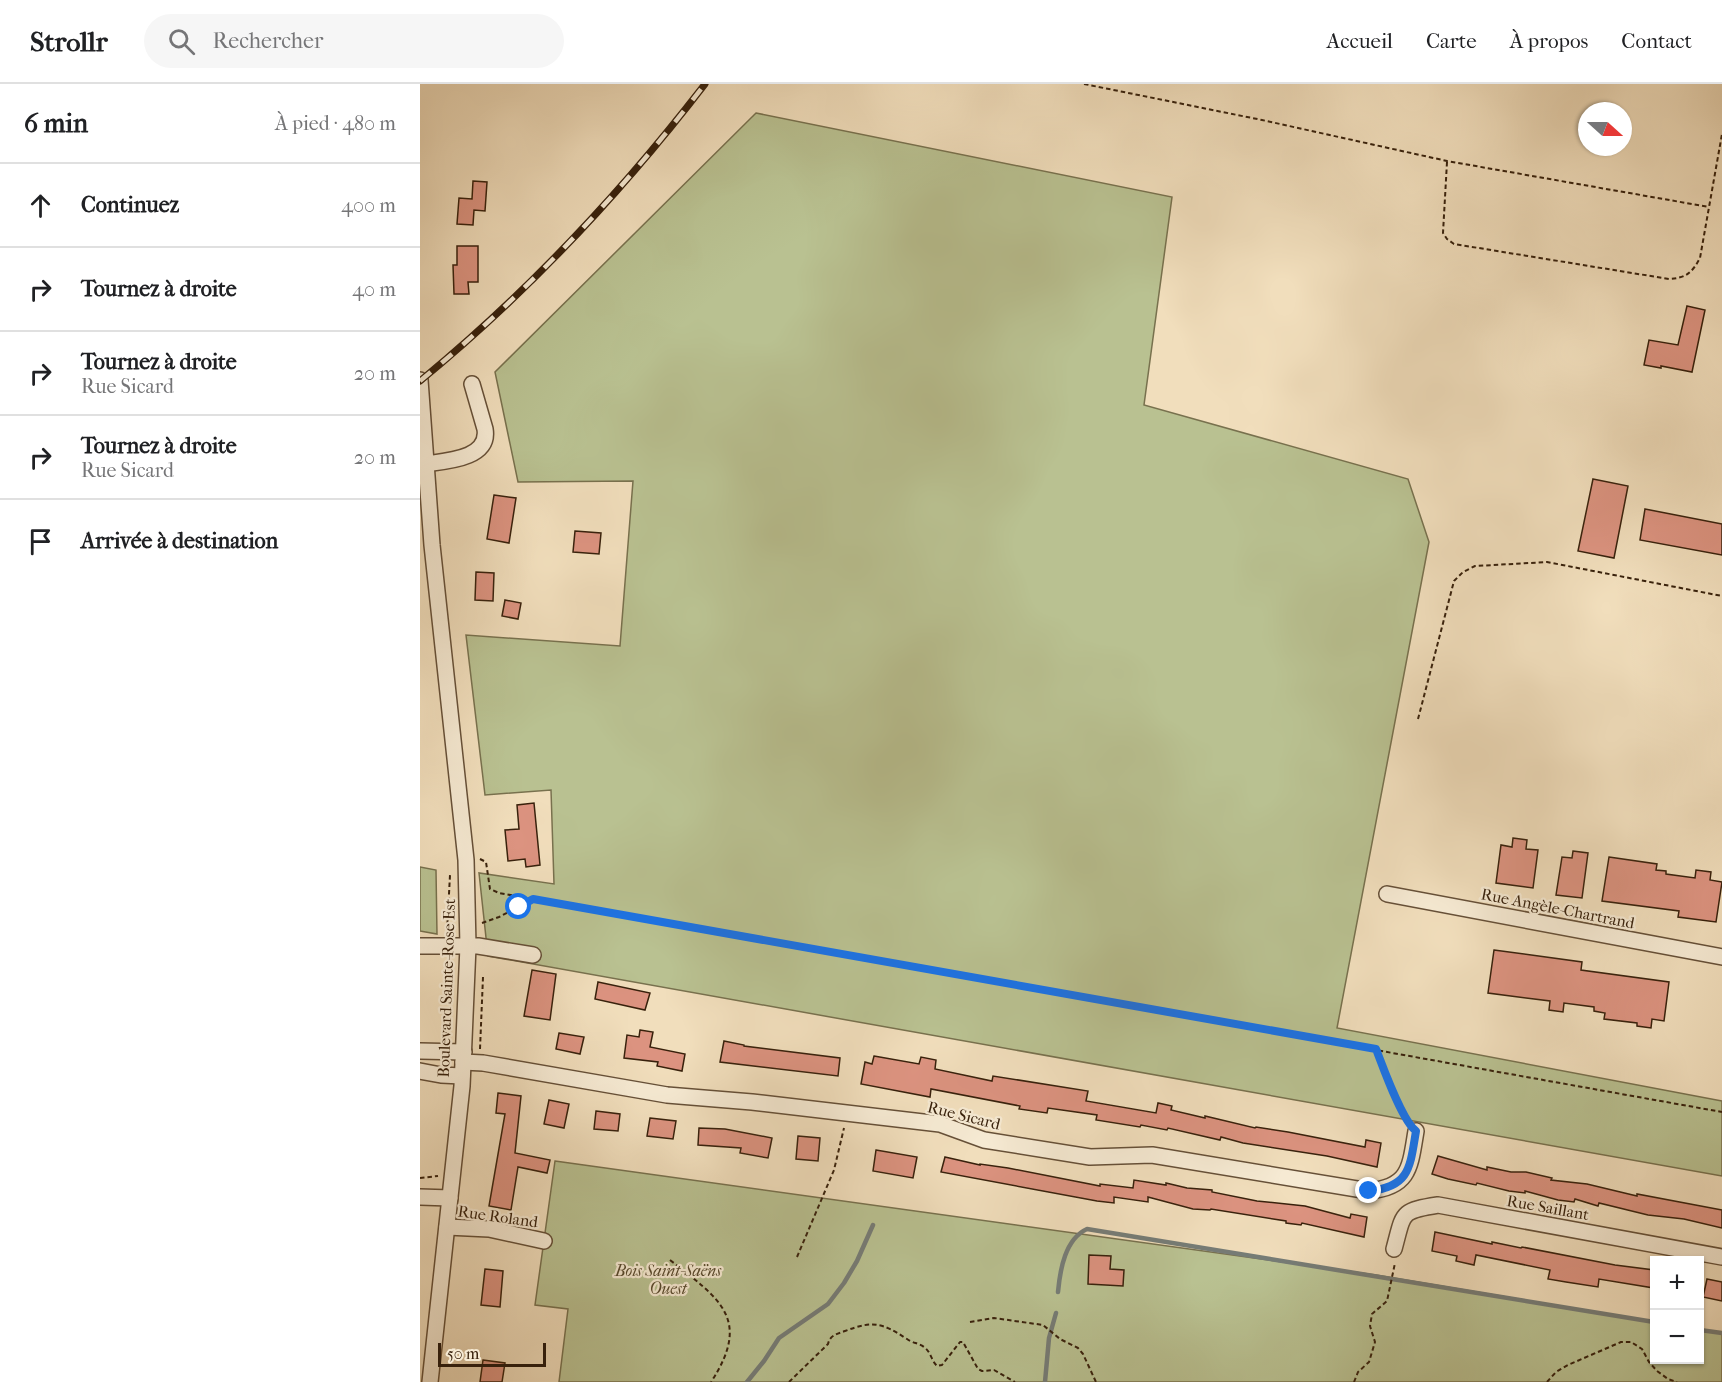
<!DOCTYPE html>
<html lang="fr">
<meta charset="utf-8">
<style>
body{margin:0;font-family:"IM FELL French Canon",serif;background:#f6f6f6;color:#202124}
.controls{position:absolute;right:18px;bottom:18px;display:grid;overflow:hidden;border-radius:0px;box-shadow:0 2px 4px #0004}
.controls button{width:54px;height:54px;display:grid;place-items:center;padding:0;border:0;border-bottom:2px solid #e0e0e0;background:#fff;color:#202124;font:30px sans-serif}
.compass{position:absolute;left:1158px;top:18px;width:54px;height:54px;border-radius:50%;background:#fff;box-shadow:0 2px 4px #0004;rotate:111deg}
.scale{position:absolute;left:18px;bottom:15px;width:108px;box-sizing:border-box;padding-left:6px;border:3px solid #38210c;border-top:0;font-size:16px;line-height:21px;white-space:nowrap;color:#38210c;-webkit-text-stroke:4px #f6ead3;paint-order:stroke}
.stop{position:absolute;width:18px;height:18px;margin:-14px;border:4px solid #1a73e8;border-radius:50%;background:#fff}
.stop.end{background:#1a73e8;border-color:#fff;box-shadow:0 2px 6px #0008}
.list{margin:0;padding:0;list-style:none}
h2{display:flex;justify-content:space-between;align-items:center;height:78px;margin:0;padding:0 24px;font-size:26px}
h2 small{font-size:20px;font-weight:400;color:#757577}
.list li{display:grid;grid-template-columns:39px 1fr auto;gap:18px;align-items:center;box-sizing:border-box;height:84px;padding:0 24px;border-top:2px solid #e0e0e0}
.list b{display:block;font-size:22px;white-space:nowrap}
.list p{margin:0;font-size:20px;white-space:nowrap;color:#757577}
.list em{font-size:20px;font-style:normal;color:#757577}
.icon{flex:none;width:33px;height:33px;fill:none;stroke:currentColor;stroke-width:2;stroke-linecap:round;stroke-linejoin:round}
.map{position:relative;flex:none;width:1302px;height:1298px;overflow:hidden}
header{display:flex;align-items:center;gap:36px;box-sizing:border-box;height:84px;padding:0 30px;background:#fff;border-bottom:2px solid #e0e0e0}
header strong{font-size:28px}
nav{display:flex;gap:33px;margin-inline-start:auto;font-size:21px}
.search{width:420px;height:54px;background:#f6f6f6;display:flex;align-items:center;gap:15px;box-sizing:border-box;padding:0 21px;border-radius:33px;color:#757577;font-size:22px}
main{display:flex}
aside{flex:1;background:#fff}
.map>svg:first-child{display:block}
</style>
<header>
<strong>Strollr</strong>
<div class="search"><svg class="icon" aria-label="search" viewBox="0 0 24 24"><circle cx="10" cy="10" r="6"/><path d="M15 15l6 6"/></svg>Rechercher</div>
<nav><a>Accueil</a><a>Carte</a><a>À propos</a><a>Contact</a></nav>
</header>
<main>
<aside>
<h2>6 min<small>À pied · 480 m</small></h2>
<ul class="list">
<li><svg class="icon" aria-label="ahead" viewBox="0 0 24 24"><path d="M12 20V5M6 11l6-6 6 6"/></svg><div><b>Continuez</b></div><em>400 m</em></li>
<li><svg class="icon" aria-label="right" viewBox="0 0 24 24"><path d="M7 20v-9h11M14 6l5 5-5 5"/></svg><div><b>Tournez à droite</b></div><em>40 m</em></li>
<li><svg class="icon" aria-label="right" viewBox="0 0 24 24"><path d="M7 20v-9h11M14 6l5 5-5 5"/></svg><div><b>Tournez à droite</b><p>Rue Sicard</p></div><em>20 m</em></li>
<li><svg class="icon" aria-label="right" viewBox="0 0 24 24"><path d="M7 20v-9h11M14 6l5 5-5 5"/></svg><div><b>Tournez à droite</b><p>Rue Sicard</p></div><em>20 m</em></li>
<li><svg class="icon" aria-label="arrive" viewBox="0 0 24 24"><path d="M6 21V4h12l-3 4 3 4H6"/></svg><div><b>Arrivée à destination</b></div></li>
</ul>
</aside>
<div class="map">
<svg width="1302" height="1298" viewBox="0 0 1302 1298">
<rect width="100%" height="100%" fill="#f1debc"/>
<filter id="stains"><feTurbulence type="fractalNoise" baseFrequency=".00333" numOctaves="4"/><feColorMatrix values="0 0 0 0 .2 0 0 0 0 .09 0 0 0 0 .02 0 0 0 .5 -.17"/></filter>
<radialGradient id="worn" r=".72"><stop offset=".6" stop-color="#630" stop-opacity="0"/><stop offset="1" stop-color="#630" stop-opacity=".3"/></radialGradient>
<g fill="#b9c191" stroke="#78714e" stroke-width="1.5">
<path d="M336 29 752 113 724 321 988 395 1009 458 917 944 1302 1017V1092L68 872 59 789 134 800 131 706 65 711 46 551 200 562 213 397 98 398 75 288Z"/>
<path d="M0 783 16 786 17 850 0 847Z"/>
<path d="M135 1077 956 1191 1234 1238V1276H1280V1246L1302 1249V1298H139L148 1225 115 1221Z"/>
</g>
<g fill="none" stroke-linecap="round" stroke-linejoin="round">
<g stroke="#767c76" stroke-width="4.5">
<path d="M638 1208C640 1186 645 1155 667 1145L1234 1238"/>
<path d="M1280 1246 1302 1249"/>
<path d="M327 1298 344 1277 359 1254 408 1220 424 1199 437 1177 453 1141"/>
<path d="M625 1298 629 1254 636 1229"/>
</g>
</g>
<g fill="#dc9380" stroke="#38210c" stroke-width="1.5">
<path d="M53 97 67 98 65 127 54 126 53 141 37 140 39 114 52 115Z"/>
<path d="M37 162H58V198H48L49 210H34L33 181H37Z"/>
<path d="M1267 222 1285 226 1272 288 1241 282V284L1224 281 1229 256 1258 261Z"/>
<path d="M1173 395 1208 402 1194 474 1158 467Z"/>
<path d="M74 411 96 414 89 459 67 455Z"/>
<path d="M1225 425 1302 440V471L1220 456Z"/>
<path d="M155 447 181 449 179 470 153 468Z"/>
<path d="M56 488 74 489 73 517 55 516Z"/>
<path d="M85 516 101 519 98 535 82 532Z"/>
<path d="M114 719 120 781 106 783 105 775 88 777 85 746 99 745 97 721Z"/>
<path d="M1093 754 1107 756 1106 765 1118 766 1113 804 1076 799 1081 761 1092 763Z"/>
<path d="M1153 767 1168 769 1162 814 1136 811 1142 773 1152 774Z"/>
<path d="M1189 773 1237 780 1236 786 1246 787V790L1275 794 1276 786 1291 788 1290 796 1302 798 1296 838 1258 833 1259 827 1182 817Z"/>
<path d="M1074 866 1162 878 1161 886 1249 898 1244 937 1232 935 1231 944 1217 942V939L1184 935 1185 929 1174 927V923L1144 919 1143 928 1129 926 1130 917 1068 909Z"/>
<path d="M112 886 136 890 130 936 104 932Z"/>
<path d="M178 898 230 909 225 926 175 915Z"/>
<path d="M220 946 233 948 230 963 265 970 262 987 237 982 238 978 204 974 207 951 219 953Z"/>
<path d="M139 949 164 953 160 970 136 965Z"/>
<path d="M304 957 324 961V962L420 974 418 992 300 978Z"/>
<path d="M454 972 499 980 501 973 516 976 515 985 572 997 573 992 668 1007 666 1017 736 1029 738 1019 752 1022 751 1026 785 1034V1032L835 1044 836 1043 868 1048 945 1063 946 1056 961 1059 957 1083 907 1072 823 1059 801 1053 800 1056 748 1044 747 1046 721 1041 720 1043 676 1036 677 1031 628 1024 627 1029 599 1025 600 1022 511 1005 510 1013 441 1000 445 978 452 980Z"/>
<path d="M78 1009 101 1012 95 1069 130 1076 127 1089 98 1083 91 1126 69 1122 85 1030 76 1029Z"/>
<path d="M129 1016 149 1020 144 1044 124 1040Z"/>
<path d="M176 1027 200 1030 198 1047 174 1045Z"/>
<path d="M230 1034 256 1037 253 1055 227 1052Z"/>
<path d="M279 1044 305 1045 352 1054 348 1074 320 1069 321 1064 278 1061Z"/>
<path d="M378 1052 400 1054 398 1077 376 1075Z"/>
<path d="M456 1066 497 1073 493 1094 453 1087Z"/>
<path d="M1018 1072 1067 1086V1083L1091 1088H1106L1132 1094 1131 1096 1167 1100 1217 1112V1110L1302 1126V1144L1264 1135 1228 1131 1179 1119 1178 1122 1155 1115 1154 1118 1138 1116 1105 1107V1109L1089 1107 1057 1099 1056 1101 1028 1095 1012 1090Z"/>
<path d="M525 1073 560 1081V1080L588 1084 680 1102V1100L713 1104 714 1096 746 1101V1099L767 1104 792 1106V1108L837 1117 885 1122 930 1134 931 1130 947 1133 944 1153 882 1139 881 1141 866 1139V1137L791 1125 790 1126 773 1125 728 1113V1118L694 1113V1119L677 1117 521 1088Z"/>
<path d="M1015 1148 1072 1160V1158L1101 1164 1102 1163 1195 1181 1234 1186V1204L1179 1195 1178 1203 1146 1198 1128 1195 1130 1186 1056 1171 1054 1181 1036 1177 1037 1172 1012 1167Z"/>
<path d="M669 1171 691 1172 690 1185 704 1186 703 1202 668 1200Z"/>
<path d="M65 1185 83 1187 80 1223 61 1221Z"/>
<path d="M1287 1195 1302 1198V1217L1283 1213Z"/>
<path d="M63 1276 85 1279 82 1298H60Z"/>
</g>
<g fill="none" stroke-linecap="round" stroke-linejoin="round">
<g stroke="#665038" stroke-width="18">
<g id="minor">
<path d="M0 296 12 461 46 776 48 862 42 1002 10 1298"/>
<path d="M5 380C26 377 70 375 65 345L52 300"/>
<path d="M967 810 1302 873"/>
<path d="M0 862H58L113 871"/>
<path d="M0 967 44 968"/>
<path d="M43 978 63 979 247 1011 332 1018 520 1040 564 1056 670 1073 732 1071 949 1107C990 1103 990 1083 996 1047"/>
<path d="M0 987 21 991 42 992"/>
<path d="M0 1113 30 1114"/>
<path d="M27 1143 69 1145 124 1157"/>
<path d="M974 1165C984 1128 980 1127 1018 1121L1302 1173"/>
</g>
</g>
<g stroke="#38210c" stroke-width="2" stroke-dasharray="4.5 3" stroke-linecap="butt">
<path d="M664 0 842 36 1027 77 1289 123"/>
<path d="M1027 78 1023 149 1027 155 1034 160 1249 195C1266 194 1272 189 1280 174L1302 50"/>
<path d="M998 635 1034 497 1043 488 1055 482 1127 478 1302 512"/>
<path d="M60 775 66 778 70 805 79 809 1302 1028"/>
<path d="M62 839 79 833 113 815"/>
<path d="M27 848 30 791"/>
<path d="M60 965 63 893"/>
<path d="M956 965 966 996 974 1009 986 1036"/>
<path d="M0 1094 18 1092"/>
<path d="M377 1173 414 1086 424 1044"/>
<path d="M250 1176C298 1214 333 1234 291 1298"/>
<path d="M550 1238 574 1234 623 1241 640 1255 658 1264 663 1270 676 1298"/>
<path d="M369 1298 408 1260C410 1251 417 1250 425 1247 454 1236 462 1239 487 1255 492 1259 499 1259 504 1263 511 1268 511 1276 517 1282L522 1281 540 1258H543L558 1285 562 1287 574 1286 595 1298"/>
<path d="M934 1298 938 1288 949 1278 955 1258 950 1242 952 1230 967 1217 975 1179"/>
<path d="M1127 1298 1136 1288 1148 1281 1201 1258H1211L1222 1265 1229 1278 1237 1287 1248 1295 1257 1298"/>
</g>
<use href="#minor" stroke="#f6ead3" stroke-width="15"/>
<g stroke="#38210c" stroke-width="7">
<path id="rail" d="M0 297C106 210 201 109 285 0"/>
</g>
<use href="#rail" stroke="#f6ead3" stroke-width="4.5" stroke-dasharray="14" stroke-linecap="butt"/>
</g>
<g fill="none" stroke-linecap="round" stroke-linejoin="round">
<path stroke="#1a73e8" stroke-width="8" d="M99 823 113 815 956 965C963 983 982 1037 996 1047 990 1083 990 1103 949 1107"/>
</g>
<g text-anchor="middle" stroke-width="4.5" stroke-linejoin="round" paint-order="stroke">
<g font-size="16" fill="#38210c" stroke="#f6ead3">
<text transform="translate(1138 824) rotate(11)" y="6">Rue Angèle-Chartrand</text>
<text transform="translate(26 904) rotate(-88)" y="6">Boulevard Sainte-Rose Est</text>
<text transform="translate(544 1031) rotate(14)" y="6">Rue Sicard</text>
<text transform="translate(1128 1123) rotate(10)" y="6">Rue Saillant</text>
<text transform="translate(78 1132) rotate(8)" y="6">Rue Roland</text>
</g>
<g font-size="16" font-style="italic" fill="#58492d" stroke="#f6ead3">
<text x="248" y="1192">Bois Saint-Saëns<tspan x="248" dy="18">Ouest</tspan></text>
</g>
</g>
<rect width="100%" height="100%" filter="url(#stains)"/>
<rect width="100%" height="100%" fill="url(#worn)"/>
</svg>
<div class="controls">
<button>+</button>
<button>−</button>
</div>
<svg class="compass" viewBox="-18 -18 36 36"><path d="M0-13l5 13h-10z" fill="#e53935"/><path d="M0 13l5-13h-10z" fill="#757577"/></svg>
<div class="scale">50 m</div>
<div class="stop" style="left:99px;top:823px"></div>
<div class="stop end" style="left:949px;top:1107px"></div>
</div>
</main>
